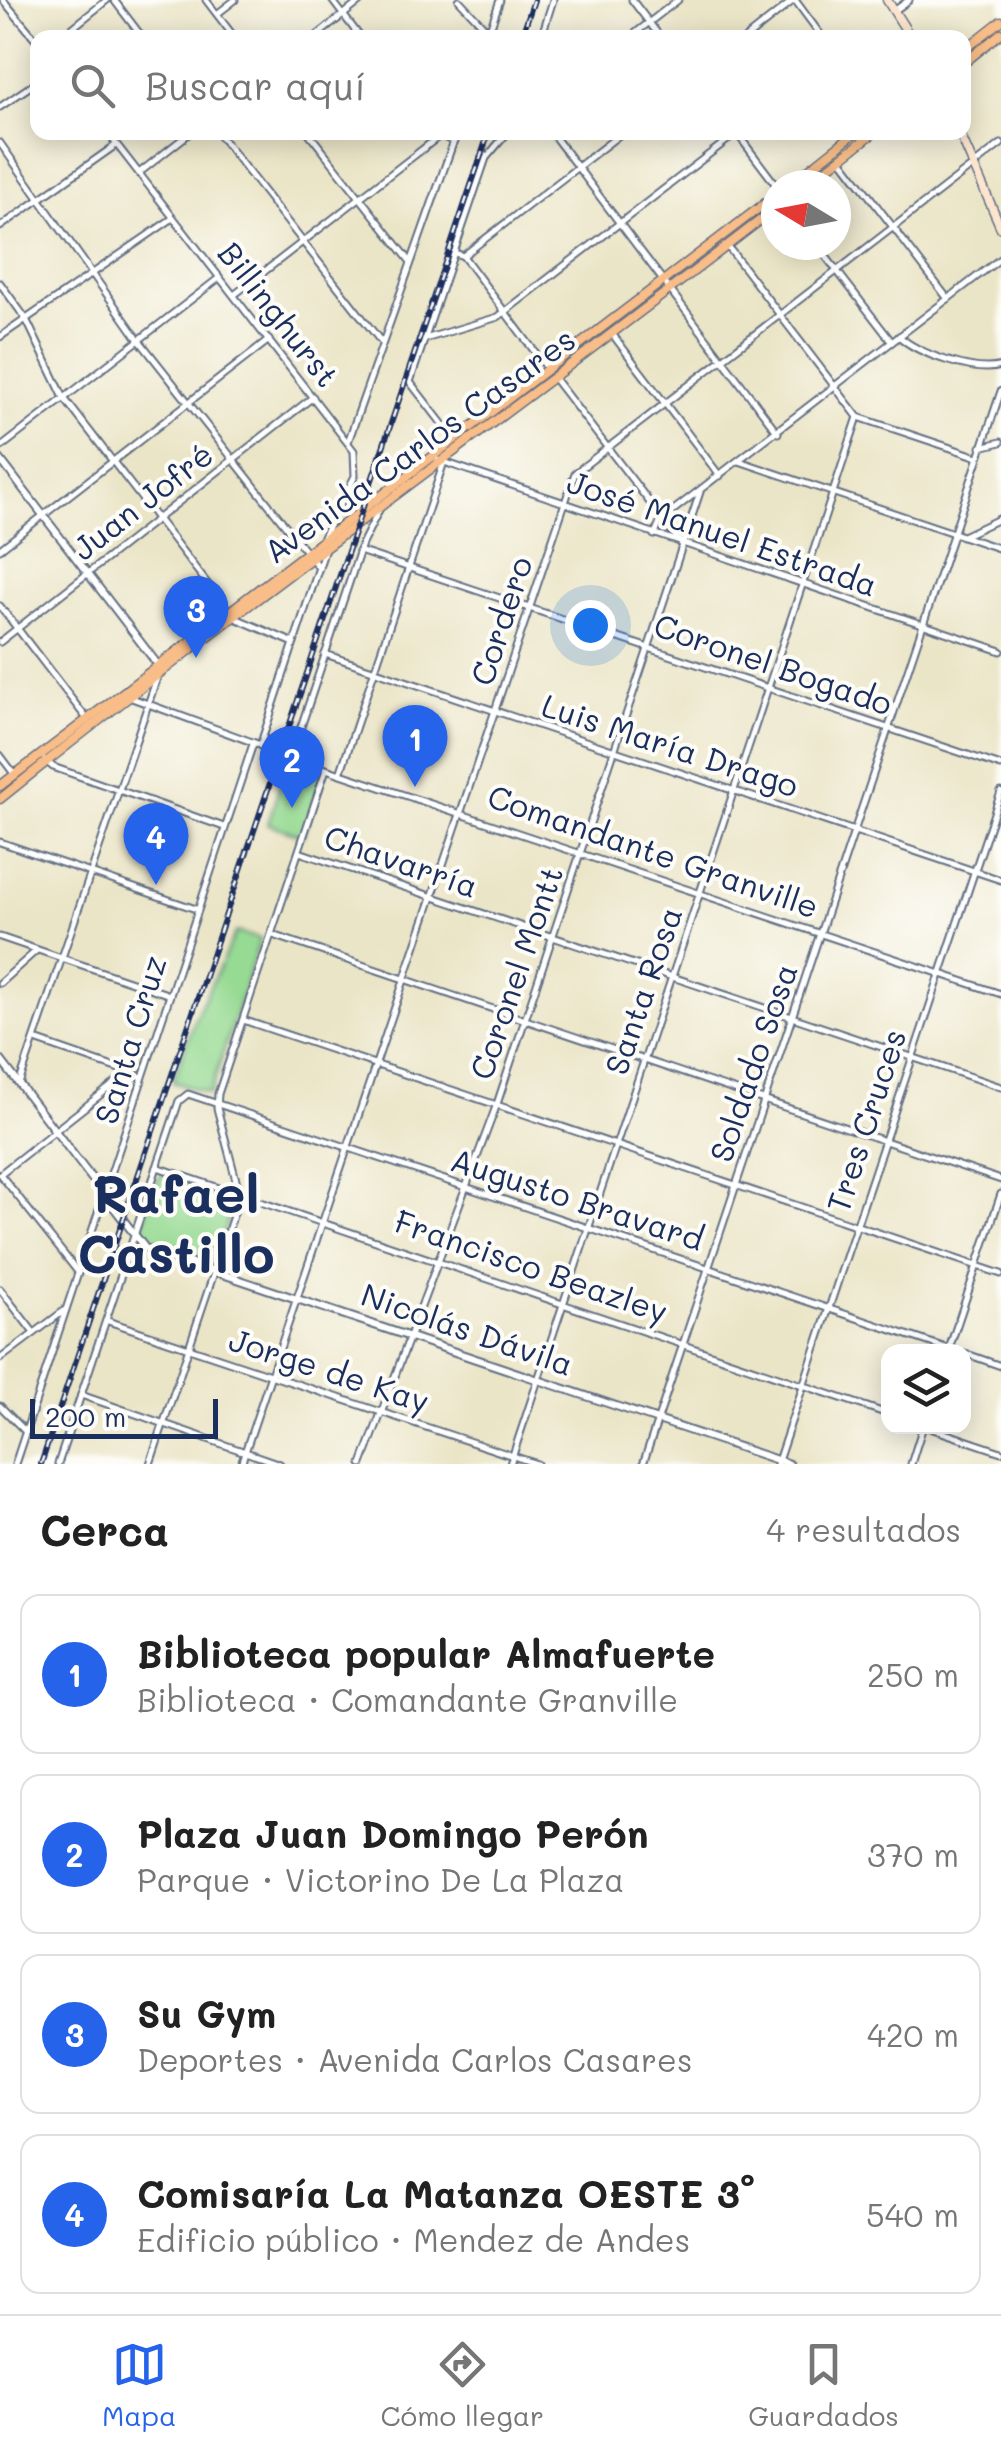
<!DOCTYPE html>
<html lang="es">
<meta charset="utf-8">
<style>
body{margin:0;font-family:Mali,sans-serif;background:#f6f6f6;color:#222}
.controls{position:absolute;right:30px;bottom:30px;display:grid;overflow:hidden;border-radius:20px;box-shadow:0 5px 25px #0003}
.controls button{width:90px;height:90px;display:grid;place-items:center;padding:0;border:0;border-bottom:2px solid #e0e0e0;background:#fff;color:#222;font:50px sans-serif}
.compass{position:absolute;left:761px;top:170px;width:90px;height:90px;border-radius:50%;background:#fff;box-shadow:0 5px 25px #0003;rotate:280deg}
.scale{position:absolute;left:30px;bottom:25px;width:188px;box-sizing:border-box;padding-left:10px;border:5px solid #1b2f5e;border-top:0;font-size:28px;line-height:35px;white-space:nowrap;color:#1b2f5e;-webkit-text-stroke:8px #fdfcf7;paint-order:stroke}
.you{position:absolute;left:590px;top:625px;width:35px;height:35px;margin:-25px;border:8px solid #fff;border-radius:50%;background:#1a73e8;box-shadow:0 0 0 15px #1a73e833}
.badge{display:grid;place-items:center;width:65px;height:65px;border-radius:50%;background:#2563eb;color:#fff;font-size:32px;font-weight:700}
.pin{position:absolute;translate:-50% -82px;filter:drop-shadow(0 2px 5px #0008)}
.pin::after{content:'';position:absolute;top:52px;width:35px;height:30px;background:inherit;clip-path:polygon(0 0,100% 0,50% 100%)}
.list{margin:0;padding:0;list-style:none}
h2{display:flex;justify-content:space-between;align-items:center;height:130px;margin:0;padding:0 40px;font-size:42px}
h2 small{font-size:32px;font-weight:400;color:#767676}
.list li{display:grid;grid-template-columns:65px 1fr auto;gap:30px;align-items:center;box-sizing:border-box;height:160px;margin:0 20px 20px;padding:0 20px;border:2px solid #e0e0e0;border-radius:20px}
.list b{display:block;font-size:38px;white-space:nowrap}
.list p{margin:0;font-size:32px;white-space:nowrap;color:#767676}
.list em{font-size:32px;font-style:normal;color:#767676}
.icon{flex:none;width:55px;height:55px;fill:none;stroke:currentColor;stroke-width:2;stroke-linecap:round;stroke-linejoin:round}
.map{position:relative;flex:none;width:1001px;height:1464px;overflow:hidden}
.search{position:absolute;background:#fff;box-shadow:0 5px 25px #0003;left:30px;right:30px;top:30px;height:110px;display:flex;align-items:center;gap:25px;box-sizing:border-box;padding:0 35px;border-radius:20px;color:#767676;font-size:38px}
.sheet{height:850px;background:#fff}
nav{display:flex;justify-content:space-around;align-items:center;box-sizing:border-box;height:140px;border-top:2px solid #e0e0e0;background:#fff;font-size:28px;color:#767676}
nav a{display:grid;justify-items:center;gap:5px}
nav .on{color:#2563eb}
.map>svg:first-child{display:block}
</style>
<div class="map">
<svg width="1001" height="1464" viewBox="0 0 1001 1464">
<rect width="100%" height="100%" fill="#fdfcf7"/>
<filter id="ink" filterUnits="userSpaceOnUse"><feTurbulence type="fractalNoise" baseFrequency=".01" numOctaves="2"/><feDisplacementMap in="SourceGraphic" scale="20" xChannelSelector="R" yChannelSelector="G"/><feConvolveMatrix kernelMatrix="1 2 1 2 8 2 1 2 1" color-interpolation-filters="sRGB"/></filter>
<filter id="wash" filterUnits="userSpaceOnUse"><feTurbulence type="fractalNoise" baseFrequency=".0048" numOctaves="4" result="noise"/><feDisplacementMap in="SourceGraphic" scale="40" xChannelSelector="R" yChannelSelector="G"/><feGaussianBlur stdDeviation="2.25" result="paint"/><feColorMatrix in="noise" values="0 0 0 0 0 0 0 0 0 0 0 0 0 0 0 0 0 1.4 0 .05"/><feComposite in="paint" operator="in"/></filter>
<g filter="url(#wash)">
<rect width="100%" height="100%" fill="#ebe5c7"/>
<g fill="#96da93" stroke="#588478" stroke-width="2.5">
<path d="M287 761 323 773 303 836 268 824Z"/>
<path d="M236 932 260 939 210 1094 173 1082 195 1018Z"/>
<path d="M163 1174 235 1200 212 1266 146 1245 139 1238 157 1179Z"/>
</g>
</g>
<g filter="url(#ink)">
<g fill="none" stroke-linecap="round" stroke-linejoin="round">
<g stroke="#646f83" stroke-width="9">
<g id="minor">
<path d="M3 0 38 42"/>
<path d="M114 0 143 38"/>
<path d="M206 0 235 38"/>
<path d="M332 0 361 38"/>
<path d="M459 0 489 32"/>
<path d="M632 0 661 38"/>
<path d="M795 0 823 38"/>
<path d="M894 11 909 0"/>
<path d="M217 14 235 0"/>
<path d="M60 38 107 0"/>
<path d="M314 38 362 0"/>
<path d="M487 38 500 0"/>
<path d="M541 38 553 0"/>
<path d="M629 38 678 0"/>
<path d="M746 38 794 0"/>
<path d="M0 107 38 81"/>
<path d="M107 132 354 451 355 476 323 537"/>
<path d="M217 132 382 343"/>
<path d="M308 132 410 261"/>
<path d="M433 132 454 142"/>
<path d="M551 132 778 433"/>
<path d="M736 132 776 185"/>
<path d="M0 143 139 340 319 568"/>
<path d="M841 159 948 299"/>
<path d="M139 173 191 132"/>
<path d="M0 227 116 145"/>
<path d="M817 245 892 342"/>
<path d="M728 247 858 417 978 457"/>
<path d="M455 253 463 256 547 368"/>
<path d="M463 256 623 132"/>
<path d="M0 283 26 319 64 398 233 617 294 643"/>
<path d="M234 295 437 138"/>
<path d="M613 335 720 476"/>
<path d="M899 336C917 354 977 374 1001 366"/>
<path d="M0 337 173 218"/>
<path d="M425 339 498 317 738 132"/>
<path d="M553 377 681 543"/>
<path d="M454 439 410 382 486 158 508 132"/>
<path d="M348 442 457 132"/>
<path d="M981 447 1001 442"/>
<path d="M0 448 219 278"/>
<path d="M438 460 1001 651"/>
<path d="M739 461 1001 549"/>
<path d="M654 535 662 519 1001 258"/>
<path d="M963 536 1001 518"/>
<path d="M0 549 269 340"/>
<path d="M359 551 1001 766"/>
<path d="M0 606 87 719"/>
<path d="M0 642 313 397"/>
<path d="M325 654 1001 880"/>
<path d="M129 697 326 769 1001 994"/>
<path d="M260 746 325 549"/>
<path d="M0 755 15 775"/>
<path d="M291 757 362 544 380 508"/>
<path d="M45 760 53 767 224 827"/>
<path d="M340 774 443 465"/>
<path d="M0 842 196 909"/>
<path d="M299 852 1001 1087"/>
<path d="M273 935 1001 1180"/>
<path d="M0 937 167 994"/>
<path d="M0 983 37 950"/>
<path d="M243 1020 1001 1274"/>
<path d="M38 1041 142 1077"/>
<path d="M19 1084 158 675"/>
<path d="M157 1167 888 1414"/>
<path d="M0 1174 128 1073"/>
<path d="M0 1174 78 1272"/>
<path d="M0 1289 34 1333"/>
<path d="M108 1321 537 1464"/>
<path d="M949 1349 1001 1194"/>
<path d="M964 1353 1001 1366"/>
<path d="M0 1359 65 1310"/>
<path d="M81 1395 280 1464"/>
<path d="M0 1406 26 1432"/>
<path d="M924 1426 1001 1452"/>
<path d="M15 1464 253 744"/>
<path d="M58 1464 179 1101 188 1094 958 1352"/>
<path d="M150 1464 240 1195 217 1108 218 1094 326 769"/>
<path d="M241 1464 575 473 1001 144"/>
<path d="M362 1464 497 1104 700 492"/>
<path d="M510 1464 858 417"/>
<path d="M643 1464 1001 391"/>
<path d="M777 1464 1001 792"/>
<path d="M911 1464 923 1426"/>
</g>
</g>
<g stroke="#646f83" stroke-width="10">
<g id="tertiary">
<path d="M0 459 158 665"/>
<path d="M0 1059 145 1248 789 1464"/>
</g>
</g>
<g stroke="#646f83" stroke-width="11">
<g id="secondary">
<path d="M887 0 911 38"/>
<path d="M959 132 1001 228"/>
</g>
</g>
<g stroke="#646f83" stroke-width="11">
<g id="primary">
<path d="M964 50 1001 21"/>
<path d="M964 63 1001 33"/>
<path d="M789 185 856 132"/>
<path d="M806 185 875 132"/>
<path d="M0 786 776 195"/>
<path d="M0 799C253 595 519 408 776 208"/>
</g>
</g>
<use href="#minor" stroke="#fff" stroke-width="5"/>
<use href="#tertiary" stroke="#fff" stroke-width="6"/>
<use href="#secondary" stroke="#fce5cf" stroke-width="8"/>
<use href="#primary" stroke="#f8bd88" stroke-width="8"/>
<g stroke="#1b2f5e" stroke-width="6">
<g id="rail">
<path d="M521 38 534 0"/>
<path d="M41 1464 489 132"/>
</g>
</g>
<use href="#rail" stroke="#fdfcf7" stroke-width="2.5" stroke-dasharray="8" stroke-linecap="butt"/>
</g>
</g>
<g text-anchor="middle" stroke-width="8" stroke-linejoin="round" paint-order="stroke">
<g font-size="32" fill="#1b2f5e" stroke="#fdfcf7">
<text transform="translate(278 315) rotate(52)" y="11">Billinghurst</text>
<text transform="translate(420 446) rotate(-36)" y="11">Avenida Carlos Casares</text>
<text transform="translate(143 502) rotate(-38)" y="11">Juan Jofré</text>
<text transform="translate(722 534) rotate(19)" y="11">José Manuel Estrada</text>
<text transform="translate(502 621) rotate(-72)" y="11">Cordero</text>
<text transform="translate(773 665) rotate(19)" y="11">Coronel Bogado</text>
<text transform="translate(670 746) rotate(18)" y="11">Luis María Drago</text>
<text transform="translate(653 852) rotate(19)" y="11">Comandante Granville</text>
<text transform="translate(401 862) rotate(19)" y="11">Chavarría</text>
<text transform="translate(517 973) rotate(-71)" y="11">Coronel Montt</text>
<text transform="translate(644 991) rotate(-71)" y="11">Santa Rosa</text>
<text transform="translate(131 1040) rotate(-73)" y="11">Santa Cruz</text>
<text transform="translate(754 1063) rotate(-71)" y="11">Soldado Sosa</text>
<text transform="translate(867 1121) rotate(-72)" y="11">Tres Cruces</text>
<text transform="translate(577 1200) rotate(18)" y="11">Augusto Bravard</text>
<text transform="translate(531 1267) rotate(19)" y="11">Francisco Beazley</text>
<text transform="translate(467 1330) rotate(19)" y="11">Nicolás Dávila</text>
<text transform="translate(329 1371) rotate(18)" y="11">Jorge de Kay</text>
</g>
<g font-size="52" font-weight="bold" fill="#1b2f5e" stroke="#fdfcf7">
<text x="176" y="1213">Rafael<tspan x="176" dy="60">Castillo</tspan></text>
</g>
</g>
</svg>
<div class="controls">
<button><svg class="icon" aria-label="layers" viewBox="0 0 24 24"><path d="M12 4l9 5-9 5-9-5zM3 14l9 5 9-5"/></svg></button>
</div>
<svg class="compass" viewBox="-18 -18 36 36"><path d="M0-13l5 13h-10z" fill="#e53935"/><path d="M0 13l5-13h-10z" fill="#767676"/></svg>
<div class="scale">200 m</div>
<div class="you"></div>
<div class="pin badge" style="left:415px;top:787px">1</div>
<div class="pin badge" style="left:292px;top:808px">2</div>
<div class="pin badge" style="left:196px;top:658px">3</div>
<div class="pin badge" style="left:156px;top:885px">4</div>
<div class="search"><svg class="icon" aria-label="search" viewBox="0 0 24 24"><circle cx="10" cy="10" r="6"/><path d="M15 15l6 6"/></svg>Buscar aquí</div>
</div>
<section class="sheet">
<h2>Cerca<small>4 resultados</small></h2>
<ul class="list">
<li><span class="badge">1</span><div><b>Biblioteca popular Almafuerte</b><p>Biblioteca · Comandante Granville</p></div><em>250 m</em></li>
<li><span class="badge">2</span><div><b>Plaza Juan Domingo Perón</b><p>Parque · Victorino De La Plaza</p></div><em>370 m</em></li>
<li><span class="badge">3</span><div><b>Su Gym</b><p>Deportes · Avenida Carlos Casares</p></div><em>420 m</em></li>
<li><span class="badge">4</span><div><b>Comisaría La Matanza OESTE 3°</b><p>Edificio público · Mendez de Andes</p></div><em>540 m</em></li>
</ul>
</section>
<nav>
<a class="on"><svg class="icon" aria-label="map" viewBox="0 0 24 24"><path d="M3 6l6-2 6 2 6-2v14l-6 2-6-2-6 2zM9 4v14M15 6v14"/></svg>Mapa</a>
<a><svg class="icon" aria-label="directions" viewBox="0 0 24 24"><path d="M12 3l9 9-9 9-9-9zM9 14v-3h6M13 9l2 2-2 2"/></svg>Cómo llegar</a>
<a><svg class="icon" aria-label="saved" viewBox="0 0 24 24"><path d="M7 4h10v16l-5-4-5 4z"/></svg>Guardados</a>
</nav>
